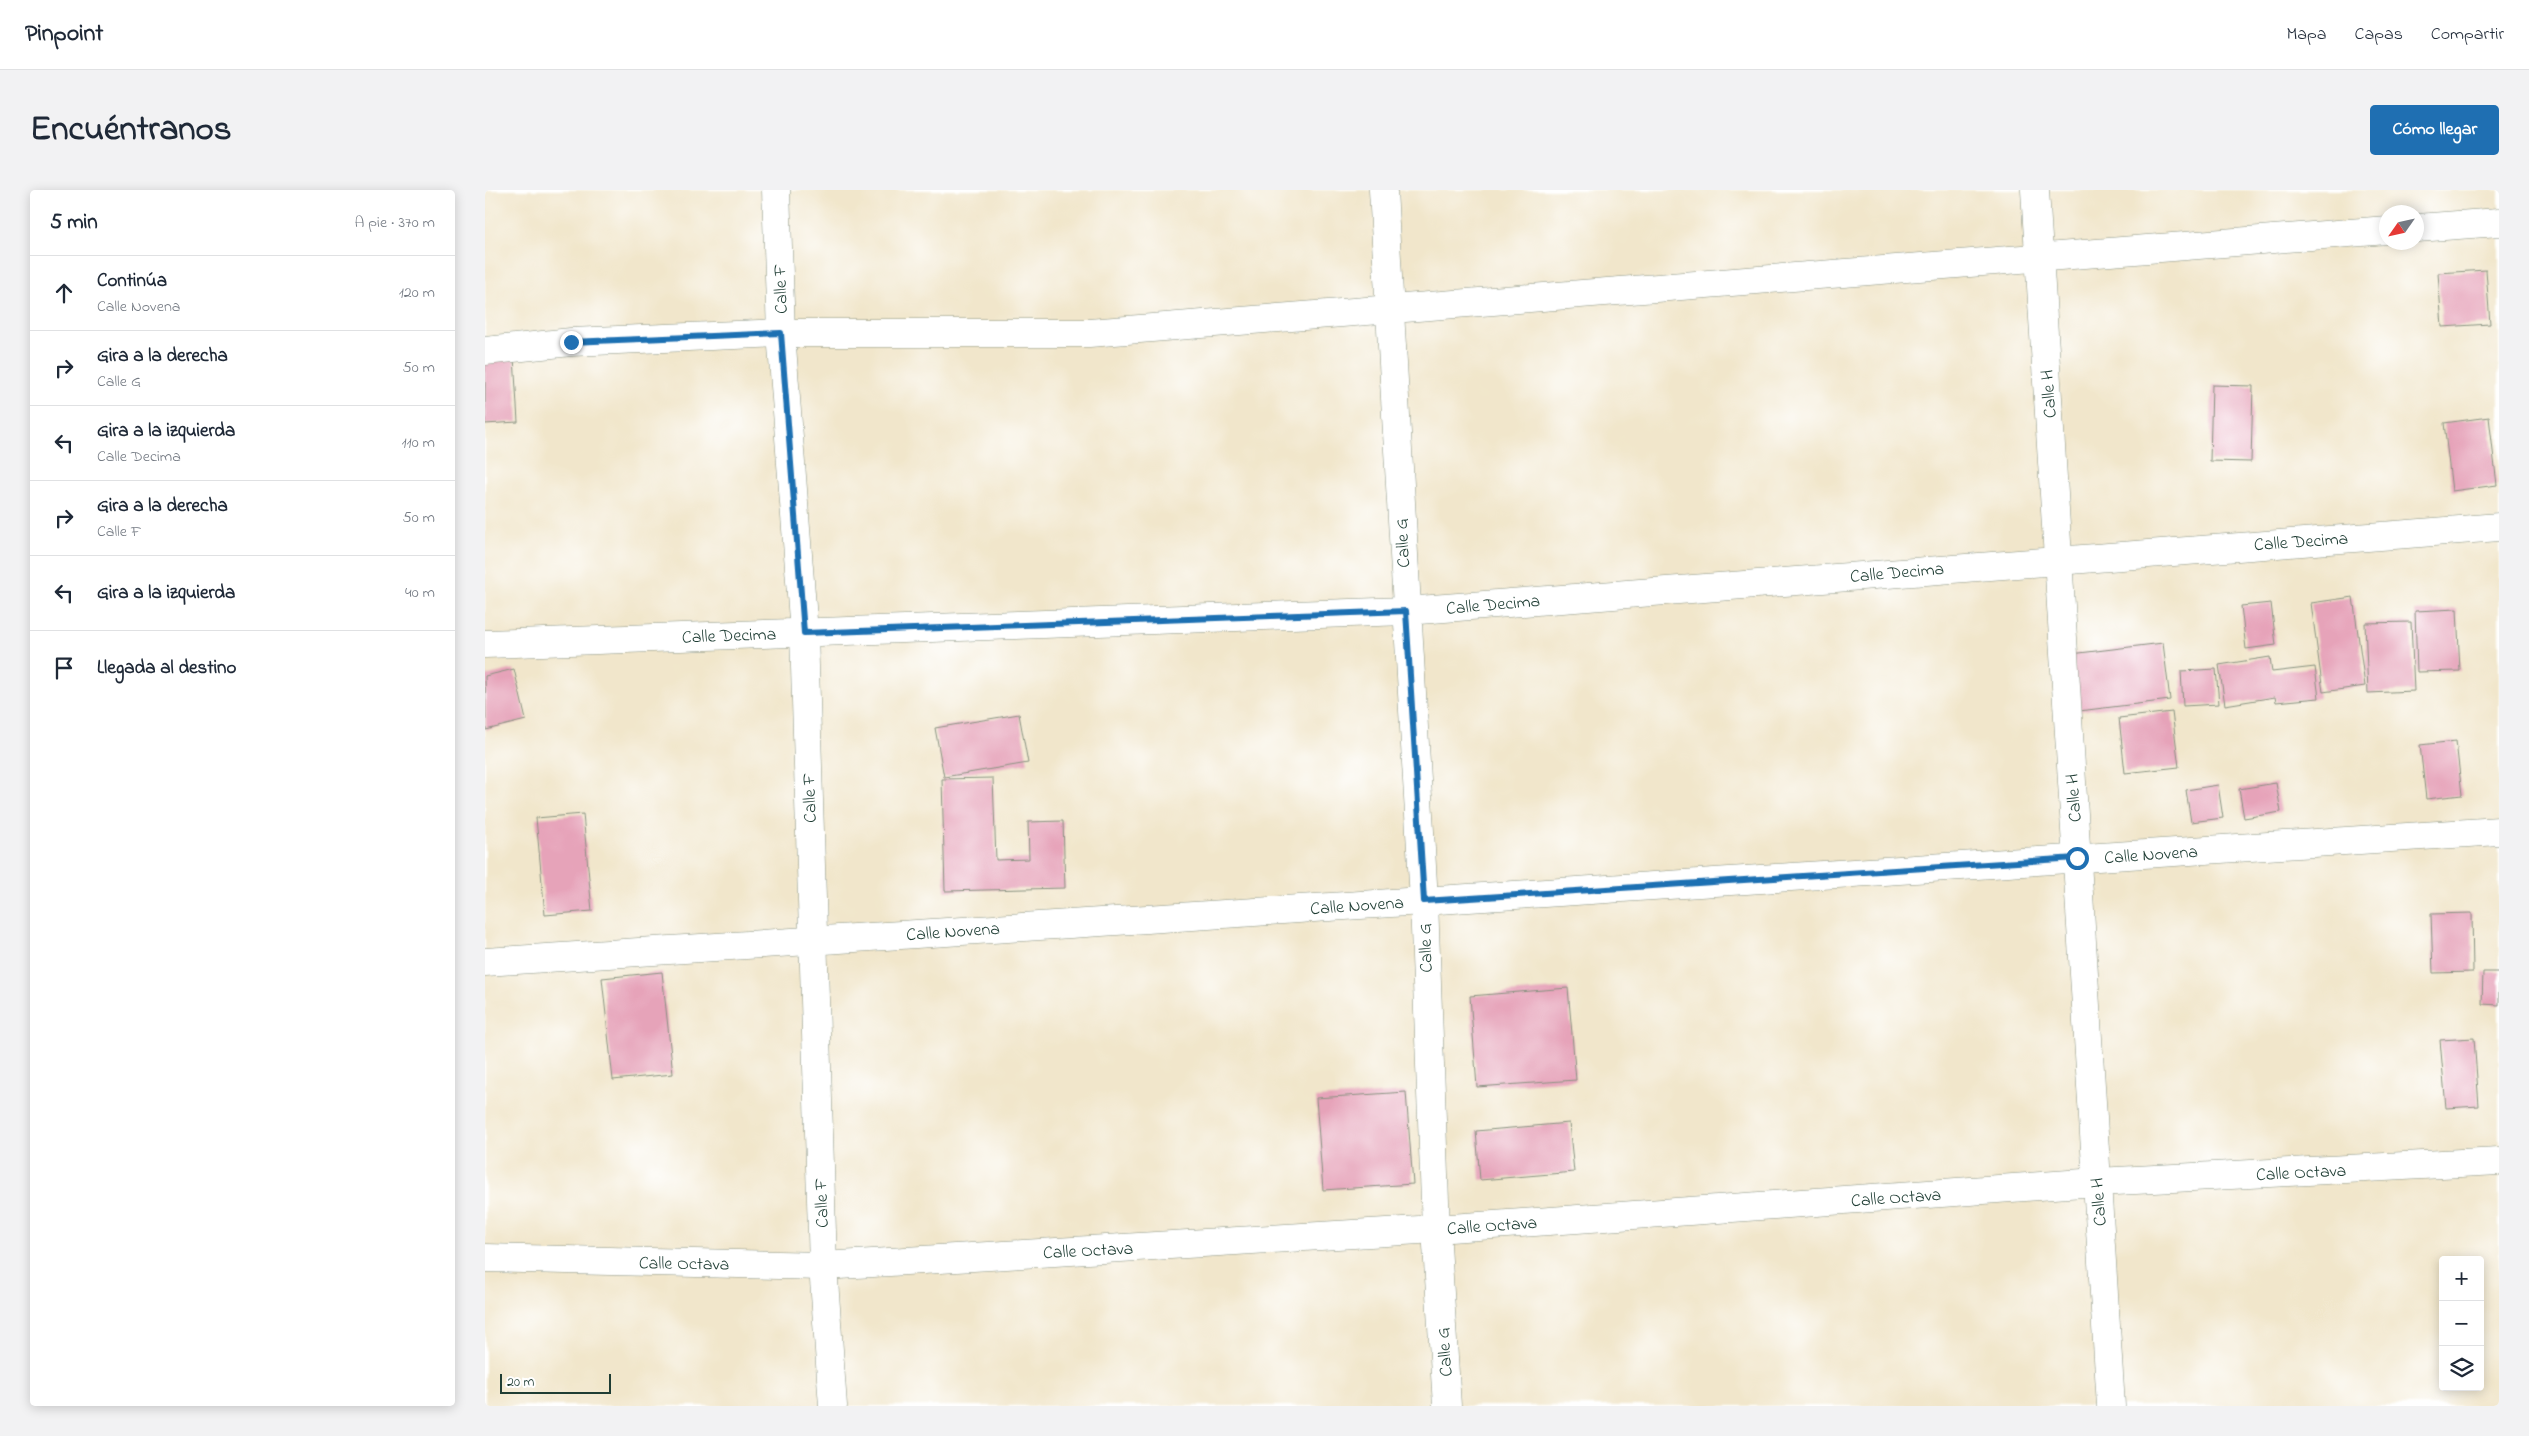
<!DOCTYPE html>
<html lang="es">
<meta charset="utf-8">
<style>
body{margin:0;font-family:"Indie Flower",sans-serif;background:#f2f2f3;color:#1f2937}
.controls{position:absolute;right:15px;bottom:15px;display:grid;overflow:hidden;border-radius:5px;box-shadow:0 2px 12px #0003}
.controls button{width:45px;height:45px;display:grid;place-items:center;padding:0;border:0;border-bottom:1px solid #e0e1e3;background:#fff;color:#1f2937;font:25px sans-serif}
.compass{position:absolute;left:1894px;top:15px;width:45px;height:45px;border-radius:50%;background:#fff;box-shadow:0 2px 12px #0003;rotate:236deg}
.scale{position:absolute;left:15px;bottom:12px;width:111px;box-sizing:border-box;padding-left:5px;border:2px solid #1f3d34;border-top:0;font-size:14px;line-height:18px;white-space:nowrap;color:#1f3d34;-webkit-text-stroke:4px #fff;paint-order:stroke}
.stop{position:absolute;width:15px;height:15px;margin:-11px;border:4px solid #1f6fb2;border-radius:50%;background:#fff}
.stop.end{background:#1f6fb2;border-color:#fff;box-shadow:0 1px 5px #0008}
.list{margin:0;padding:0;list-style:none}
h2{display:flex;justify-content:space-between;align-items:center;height:65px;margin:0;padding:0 20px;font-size:21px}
h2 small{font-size:16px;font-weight:400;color:#747a83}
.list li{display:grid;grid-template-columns:32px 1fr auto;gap:15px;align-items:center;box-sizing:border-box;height:75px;padding:0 20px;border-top:1px solid #e0e1e3}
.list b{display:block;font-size:19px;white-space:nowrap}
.list p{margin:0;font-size:16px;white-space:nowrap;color:#747a83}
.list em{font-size:16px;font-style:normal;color:#747a83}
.icon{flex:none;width:28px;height:28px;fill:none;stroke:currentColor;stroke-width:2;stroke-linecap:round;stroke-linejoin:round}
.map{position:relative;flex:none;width:2014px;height:1216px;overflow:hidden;border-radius:5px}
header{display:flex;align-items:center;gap:30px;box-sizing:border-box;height:70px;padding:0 25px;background:#fff;border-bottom:1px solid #e0e1e3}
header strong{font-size:24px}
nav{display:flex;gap:28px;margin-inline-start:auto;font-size:18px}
.intro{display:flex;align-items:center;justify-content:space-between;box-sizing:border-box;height:120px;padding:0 30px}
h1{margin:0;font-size:35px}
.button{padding:12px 22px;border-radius:5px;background:#1f6fb2;color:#fff;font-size:18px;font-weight:700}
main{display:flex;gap:30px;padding:0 30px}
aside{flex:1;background:#fff;border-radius:5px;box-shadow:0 2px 12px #0003}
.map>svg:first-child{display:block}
</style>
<header>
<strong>Pinpoint</strong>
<nav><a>Mapa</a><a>Capas</a><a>Compartir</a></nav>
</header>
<div class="intro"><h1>Encuéntranos</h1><a class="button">Cómo llegar</a></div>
<main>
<aside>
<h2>5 min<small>A pie · 370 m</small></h2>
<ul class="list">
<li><svg class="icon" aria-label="ahead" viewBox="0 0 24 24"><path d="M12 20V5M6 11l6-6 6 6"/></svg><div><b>Continúa</b><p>Calle Novena</p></div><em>120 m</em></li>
<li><svg class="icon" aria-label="right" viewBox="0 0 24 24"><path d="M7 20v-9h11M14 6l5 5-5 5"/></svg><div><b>Gira a la derecha</b><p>Calle G</p></div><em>50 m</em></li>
<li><svg class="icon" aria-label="left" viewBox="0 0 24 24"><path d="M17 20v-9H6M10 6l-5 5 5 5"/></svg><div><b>Gira a la izquierda</b><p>Calle Decima</p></div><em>110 m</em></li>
<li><svg class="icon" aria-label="right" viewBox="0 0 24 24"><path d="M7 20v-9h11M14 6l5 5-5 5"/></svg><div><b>Gira a la derecha</b><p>Calle F</p></div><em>50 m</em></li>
<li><svg class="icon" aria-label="left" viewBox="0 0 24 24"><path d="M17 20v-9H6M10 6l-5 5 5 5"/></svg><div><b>Gira a la izquierda</b></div><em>40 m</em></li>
<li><svg class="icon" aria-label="arrive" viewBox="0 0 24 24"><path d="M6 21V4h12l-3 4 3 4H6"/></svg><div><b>Llegada al destino</b></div></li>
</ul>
</aside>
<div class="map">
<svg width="2014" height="1216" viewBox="0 0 2014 1216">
<rect width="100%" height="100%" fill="#fff"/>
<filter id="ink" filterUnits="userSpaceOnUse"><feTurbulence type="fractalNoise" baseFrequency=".02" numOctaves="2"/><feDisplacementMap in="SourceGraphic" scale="10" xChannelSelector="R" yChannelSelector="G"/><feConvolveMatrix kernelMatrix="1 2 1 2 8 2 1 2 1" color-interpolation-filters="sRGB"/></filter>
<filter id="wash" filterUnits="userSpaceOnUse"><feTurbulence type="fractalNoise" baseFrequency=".0096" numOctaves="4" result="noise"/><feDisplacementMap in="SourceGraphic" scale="20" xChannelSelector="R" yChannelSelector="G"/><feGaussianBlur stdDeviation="1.12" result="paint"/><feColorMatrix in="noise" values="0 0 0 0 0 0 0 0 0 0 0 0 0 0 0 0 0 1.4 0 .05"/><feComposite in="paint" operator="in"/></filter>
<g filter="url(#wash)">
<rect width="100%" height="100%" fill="#f1e6cb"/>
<g id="blocks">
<g fill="#e6a3b9">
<path d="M2001 80 2005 134 1957 137 1953 83Z"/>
<path d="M29 167 33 232 0 234V169Z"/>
<path d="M1727 195 1768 196 1766 272 1725 271Z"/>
<path d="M2004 227 2012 295 1967 301 1959 233Z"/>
<path d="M1868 407 1880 496 1838 502 1826 413Z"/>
<path d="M1786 413 1791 455 1761 459 1756 416Z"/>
<path d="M1972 419 1975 481 1932 482 1930 421Z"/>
<path d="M1926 432 1929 501 1883 503 1880 433Z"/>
<path d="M1678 453 1685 510 1594 521 1586 464Z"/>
<path d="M1785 467 1787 482 1830 477 1834 508 1791 512 1790 507 1740 515 1734 475Z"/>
<path d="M29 479 41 530 1 540 0 486Z"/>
<path d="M1731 479 1734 514 1698 516 1696 481Z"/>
<path d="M1687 522 1694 577 1640 583 1634 528Z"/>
<path d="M534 524 543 573 459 587 450 538Z"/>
<path d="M1971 551 1977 605 1941 609 1935 555Z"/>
<path d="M508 588 511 670 544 669 543 632 578 631 580 698 460 701 457 589Z"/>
<path d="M1791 593 1796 622 1759 628 1754 599Z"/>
<path d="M1733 595 1738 628 1706 632 1701 600Z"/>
<path d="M98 624 107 721 60 725 51 628Z"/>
<path d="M1987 723 1988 782 1948 783 1946 724Z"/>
<path d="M177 782 188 884 128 890 117 788Z"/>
<path d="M1998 782H2014V815L1997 814Z"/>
<path d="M1083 798 1091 890 992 897 985 806Z"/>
<path d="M1989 848 1994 916 1961 918 1955 850Z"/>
<path d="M921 902 928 994 838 1000 831 908Z"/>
<path d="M1084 933 1089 982 995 990 991 941Z"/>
</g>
</g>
</g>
<g filter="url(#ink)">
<use href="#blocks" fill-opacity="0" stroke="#889280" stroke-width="1"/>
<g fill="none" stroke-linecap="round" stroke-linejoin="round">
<g stroke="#889280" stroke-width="29">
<g id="street">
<path d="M291 0 296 143 319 443 338 1076 348 1216"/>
<path d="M898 0 939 711 951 1039 962 1216"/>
<path d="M1932 38 2014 32"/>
<path d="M0 161 86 152 296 143H604L1902 40"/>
<path d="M0 454 921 421 2014 337"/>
<path d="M0 772 2014 641"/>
<path d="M0 1068 338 1076 951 1039 1612 992 2014 971"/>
</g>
</g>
<g stroke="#889280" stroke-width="29">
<path id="secondary" d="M1550 0 1626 1216"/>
</g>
<use href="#street" stroke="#fff" stroke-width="28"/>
<use href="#secondary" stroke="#fff" stroke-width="28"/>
</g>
</g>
<g fill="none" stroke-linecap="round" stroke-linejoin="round" filter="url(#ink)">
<path stroke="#1f6fb2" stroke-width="6" d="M86 152 296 143 319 443 921 421 939 711 1592 668"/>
</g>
<g text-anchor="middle" stroke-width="4.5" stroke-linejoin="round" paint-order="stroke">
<g font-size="18" fill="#1f3d34" stroke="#fff">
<text transform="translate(295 99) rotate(-92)" y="6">Calle F</text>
<text transform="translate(1563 204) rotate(-94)" y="6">Calle H</text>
<text transform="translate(1816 351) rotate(-4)" y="6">Calle Decima</text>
<text transform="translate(917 353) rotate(-93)" y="6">Calle G</text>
<text transform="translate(1412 382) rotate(-5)" y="6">Calle Decima</text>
<text transform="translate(1008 414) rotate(-5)" y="6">Calle Decima</text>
<text transform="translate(244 445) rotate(-2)" y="6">Calle Decima</text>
<text transform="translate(324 608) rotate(-92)" y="6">Calle F</text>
<text transform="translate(1588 608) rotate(-94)" y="6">Calle H</text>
<text transform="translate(1666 664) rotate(-4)" y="6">Calle Novena</text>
<text transform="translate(872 715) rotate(-4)" y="6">Calle Novena</text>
<text transform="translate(468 741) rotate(-4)" y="6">Calle Novena</text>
<text transform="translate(940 758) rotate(-92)" y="6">Calle G</text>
<text transform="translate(1816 982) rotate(-3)" y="6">Calle Octava</text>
<text transform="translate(1411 1007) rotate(-4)" y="6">Calle Octava</text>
<text transform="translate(1613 1012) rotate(-94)" y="6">Calle H</text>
<text transform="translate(336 1013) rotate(-92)" y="6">Calle F</text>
<text transform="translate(1007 1035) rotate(-4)" y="6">Calle Octava</text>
<text transform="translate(603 1060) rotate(-3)" y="6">Calle Octava</text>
<text transform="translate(199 1073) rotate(1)" y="6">Calle Octava</text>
<text transform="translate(959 1162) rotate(-94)" y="6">Calle G</text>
</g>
</g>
</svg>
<div class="controls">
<button>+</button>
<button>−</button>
<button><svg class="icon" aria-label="layers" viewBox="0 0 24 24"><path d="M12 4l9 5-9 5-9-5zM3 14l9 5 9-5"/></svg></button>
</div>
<svg class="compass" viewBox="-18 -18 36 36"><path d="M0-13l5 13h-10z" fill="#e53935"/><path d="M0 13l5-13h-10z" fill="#747a83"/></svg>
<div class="scale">20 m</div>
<div class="stop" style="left:1592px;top:668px"></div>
<div class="stop end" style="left:86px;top:152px"></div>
</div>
</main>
